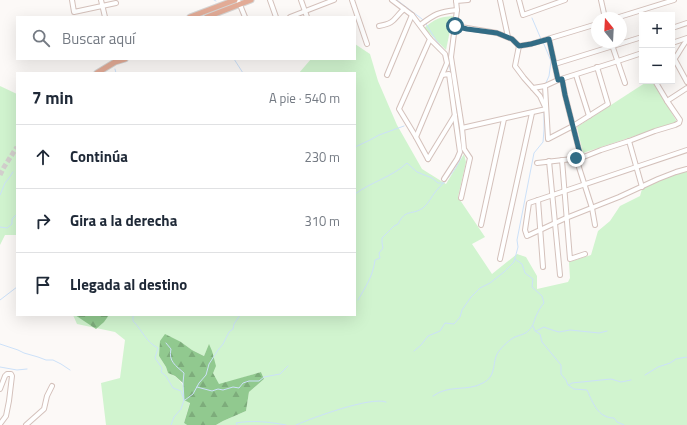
<!DOCTYPE html>
<html lang="es">
<meta charset="utf-8">
<style>
body{margin:0;font-family:"Titillium Web",sans-serif;background:#f2f2f3;color:#1f2937}
.controls{position:absolute;right:12px;top:12px;display:grid;overflow:hidden;border-radius:0px;box-shadow:0 4px 16px #0002}
.controls button{width:36px;height:36px;display:grid;place-items:center;padding:0;border:0;border-bottom:1px solid #e0e1e3;background:#fff;color:#1f2937;font:20px sans-serif}
.compass{position:absolute;left:591px;top:12px;width:36px;height:36px;border-radius:50%;background:#fff;box-shadow:0 4px 16px #0002;rotate:342deg}
.stop{position:absolute;width:12px;height:12px;margin:-9px;border:3px solid #326c85;border-radius:50%;background:#fff}
.stop.end{background:#326c85;border-color:#fff;box-shadow:0 1px 4px #0008}
.list{margin:0;padding:0;list-style:none}
h2{display:flex;justify-content:space-between;align-items:center;height:52px;margin:0;padding:0 16px;font-size:17px}
h2 small{font-size:13px;font-weight:400;color:#747a83}
.list li{display:grid;grid-template-columns:26px 1fr auto;gap:12px;align-items:center;box-sizing:border-box;height:64px;padding:0 16px;border-top:1px solid #e0e1e3}
.list b{display:block;font-size:15px;white-space:nowrap}
.list em{font-size:13px;font-style:normal;color:#747a83}
.icon{flex:none;width:22px;height:22px;fill:none;stroke:currentColor;stroke-width:2;stroke-linecap:round;stroke-linejoin:round}
.map{position:relative;flex:none;width:687px;height:425px;overflow:hidden}
.search{position:absolute;background:#fff;box-shadow:0 4px 16px #0002;left:16px;top:16px;width:340px;height:44px;display:flex;align-items:center;gap:10px;box-sizing:border-box;padding:0 14px;border-radius:0px;color:#747a83;font-size:15px}
.panel{position:absolute;background:#fff;box-shadow:0 4px 16px #0002;left:16px;top:72px;width:340px;height:244px;border-radius:0px}
.map>svg:first-child{display:block}
</style>
<div class="map">
<svg width="687" height="425" viewBox="0 0 687 425">
<defs>
<pattern id="forest-firs" width="22" height="20" patternUnits="userSpaceOnUse"><rect width="22" height="20" fill="#91c98f"/><path d="M5 1l3.5 6h-7zM16 11l3.5 6h-7z" fill="#7dac7b"/></pattern>
</defs>
<rect width="100%" height="100%" fill="#fcf9f7"/>
<g fill="#d1f4cf">
<path d="M453 16 446 50 424 28C435 19 439 17 453 16Z"/>
<path d="M355 44 370 54 378 81 397 125 422 169 446 184 464 154 466 162 458 197 485 237 472 244 492 274 517 254 526 257 537 276V289L568 282 570 278 569 262 591 255 598 231 610 221 620 206 640 196 642 189 661 179 687 171V425H216L223 421 246 411 249 392 264 379 261 372 219 385 213 373 209 345 204 356 192 350 181 342 159 356 166 367 168 373C184 379 184 389 190 402L184 423 187 425H106L101 383 120 378 125 340 115 332 77 324 73 315H355V73H299L311 59H355Z"/>
<path d="M648 81H653L677 122 583 153 577 127Z"/>
<path d="M0 86 17 94V235H5L0 245Z"/>
</g>
<g fill="url(#forest-firs)">
<path d="M75 315H109L104 322 96 329Z"/>
<path d="M165 334 181 342 192 350 204 356 209 344 212 351 216 366 213 373 219 384 261 372 264 379 249 392 246 411 223 421 216 425H187L184 423 190 403 184 400 183 383 175 376 168 373 166 367 159 356 160 341Z"/>
</g>
<g fill="none" stroke-linecap="round" stroke-linejoin="round">
<g stroke="#cce1f9" stroke-width="1">
<path d="M214 0 216 1"/>
<path d="M397 0 422 19 424 21"/>
<path d="M532 18 541 39"/>
<path d="M426 24 436 40 443 49"/>
<path d="M543 42 551 61 549 76 545 85"/>
<path d="M234 59 243 73"/>
<path d="M449 63 451 74"/>
<path d="M115 69 116 73"/>
<path d="M453 91 457 110"/>
<path d="M355 147 370 140 379 135 404 126"/>
<path d="M355 194C371 182 392 177 407 163L417 172 432 178 438 183H444"/>
<path d="M0 195 5 183 9 178 13 172"/>
<path d="M0 227 7 228 12 224V219L17 214"/>
<path d="M0 300 17 287"/>
<path d="M358 300C366 286 373 276 375 260L380 258 379 253 383 248 382 243V238L394 226 398 224C406 208 411 216 423 208 429 203 431 197 436 191 445 181 461 166 462 152 463 150 462 146 461 143 460 134 459 124 457 115"/>
<path d="M133 315V321C142 330 146 342 158 348L155 358 162 368 161 372 166 376 173 388 181 391 184 400"/>
<path d="M533 326 535 331 540 334 542 342 561 365V374L566 380 568 385 574 389 587 390C593 403 598 418 614 418L617 422 624 425"/>
<path d="M536 331 544 327 549 329 559 332 570 330 599 333 607 331"/>
<path d="M166 343 171 349C168 361 176 366 184 373L183 383 184 400 181 409 174 417 171 425"/>
<path d="M0 344 18 350 24 353 38 357 46 360H53L61 364 70 370"/>
<path d="M414 351 421 345 428 336 440 331 445 323 454 324 460 317 462 310 471 297 480 288 490 283 504 272 514 262 518 247 517 240 534 153 543 142 544 130V112"/>
<path d="M0 367 17 370 27 369"/>
<path d="M645 375 658 367 670 363 676 359 687 357"/>
<path d="M569 385 572 383 611 379 621 382 631 380"/>
<path d="M197 387 212 391 218 389 223 390 233 387 239 388 243 383 249 381H259L264 377 280 374 288 366"/>
<path d="M433 396C449 384 467 392 483 383 498 375 491 361 499 351 502 347 508 341 513 338 518 335 525 335 529 330 534 326 534 319 537 314 539 310 541 306 544 303L542 296 532 287 533 279 525 273 522 264 515 259"/>
<path d="M185 400 193 394 199 383 206 375 209 364 218 350 223 344 229 332 233 329 234 324 240 315"/>
<path d="M237 425 236 423C254 420 269 422 286 425"/>
<path d="M296 425C312 418 371 396 386 402"/>
</g>
<path stroke="#d3cfcd" stroke-width="5" stroke-dasharray="5 2.5" stroke-linecap="butt" d="M0 175 4 167 17 147"/>
<g stroke="#d4c1bb" stroke-width="6">
<g id="minor">
<path d="M72 0 74 12 116 3"/>
<path d="M101 0 105 17"/>
<path d="M238 0 245 17"/>
<path d="M270 0 276 17"/>
<path d="M301 0 307 17"/>
<path d="M352 0 367 44"/>
<path d="M392 0 412 15 430 39 399 109 416 137 428 159"/>
<path d="M456 0 457 10 451 57 462 128 464 149 470 158 461 198"/>
<path d="M500 0 508 37"/>
<path d="M519 0 523 15 565 0"/>
<path d="M601 0 605 18"/>
<path d="M456 1 468 0"/>
<path d="M290 17 334 0"/>
<path d="M616 18 674 0"/>
<path d="M420 25C435 14 438 12 457 10"/>
<path d="M379 26C396 23 393 19 404 9"/>
<path d="M455 26 497 33 512 39 519 46 531 44 597 24"/>
<path d="M672 28 687 23"/>
<path d="M549 39 558 80"/>
<path d="M611 42 625 83"/>
<path d="M672 43 687 38"/>
<path d="M675 60 687 82"/>
<path d="M672 62C678 56 681 47 687 40"/>
<path d="M555 64 642 37"/>
<path d="M387 75 412 15"/>
<path d="M442 75 449 74 460 152 457 159 444 179"/>
<path d="M576 75 589 116"/>
<path d="M562 79 565 95 581 158"/>
<path d="M545 86 548 139 573 126 608 104 597 67"/>
<path d="M533 88 545 86 558 80 618 61 642 53"/>
<path d="M667 101 687 88"/>
<path d="M462 128 546 109 540 96 524 78 515 66 519 46"/>
<path d="M416 137 447 63 445 54 430 39"/>
<path d="M629 141 642 187"/>
<path d="M687 150 529 203 525 230 527 236 566 218 619 197 658 179 676 172 687 169"/>
<path d="M576 158 592 208 595 225"/>
<path d="M428 159 455 115"/>
<path d="M562 160 570 259 585 254"/>
<path d="M549 161 560 275"/>
<path d="M537 163 581 158 601 150 629 141 655 131 675 125 679 123 680 120 667 101 655 81"/>
<path d="M538 200 543 267"/>
<path d="M481 225 504 119"/>
<path d="M500 259 532 113"/>
<path d="M0 389 5 376 7 374H11L12 376 9 401 6 416 0 424"/>
<path d="M26 425 44 409 47 396 52 386"/>
</g>
</g>
<g stroke="#d5d4d3" stroke-width="7">
<g id="major">
<path d="M190 17 235 0"/>
<path d="M207 17 251 0"/>
<path d="M97 73 115 62 125 59"/>
</g>
</g>
<use href="#minor" stroke="#fff" stroke-width="4"/>
<use href="#major" stroke="#e2ab96" stroke-width="5"/>
</g>
<g fill="none" stroke-linecap="round" stroke-linejoin="round">
<path stroke="#326c85" stroke-width="5" d="M455 26 467 29 497 33 512 39 519 46 531 44 549 39 558 80 562 79 565 95 581 158H576"/>
</g>
</svg>
<div class="controls">
<button>+</button>
<button>−</button>
</div>
<svg class="compass" viewBox="-18 -18 36 36"><path d="M0-13l5 13h-10z" fill="#e53935"/><path d="M0 13l5-13h-10z" fill="#747a83"/></svg>
<div class="stop" style="left:455px;top:26px"></div>
<div class="stop end" style="left:576px;top:158px"></div>
<div class="search"><svg class="icon" aria-label="search" viewBox="0 0 24 24"><circle cx="10" cy="10" r="6"/><path d="M15 15l6 6"/></svg>Buscar aquí</div>
<section class="panel">
<h2>7 min<small>A pie · 540 m</small></h2>
<ul class="list">
<li><svg class="icon" aria-label="ahead" viewBox="0 0 24 24"><path d="M12 20V5M6 11l6-6 6 6"/></svg><div><b>Continúa</b></div><em>230 m</em></li>
<li><svg class="icon" aria-label="right" viewBox="0 0 24 24"><path d="M7 20v-9h11M14 6l5 5-5 5"/></svg><div><b>Gira a la derecha</b></div><em>310 m</em></li>
<li><svg class="icon" aria-label="arrive" viewBox="0 0 24 24"><path d="M6 21V4h12l-3 4 3 4H6"/></svg><div><b>Llegada al destino</b></div></li>
</ul>
</section>
</div>
